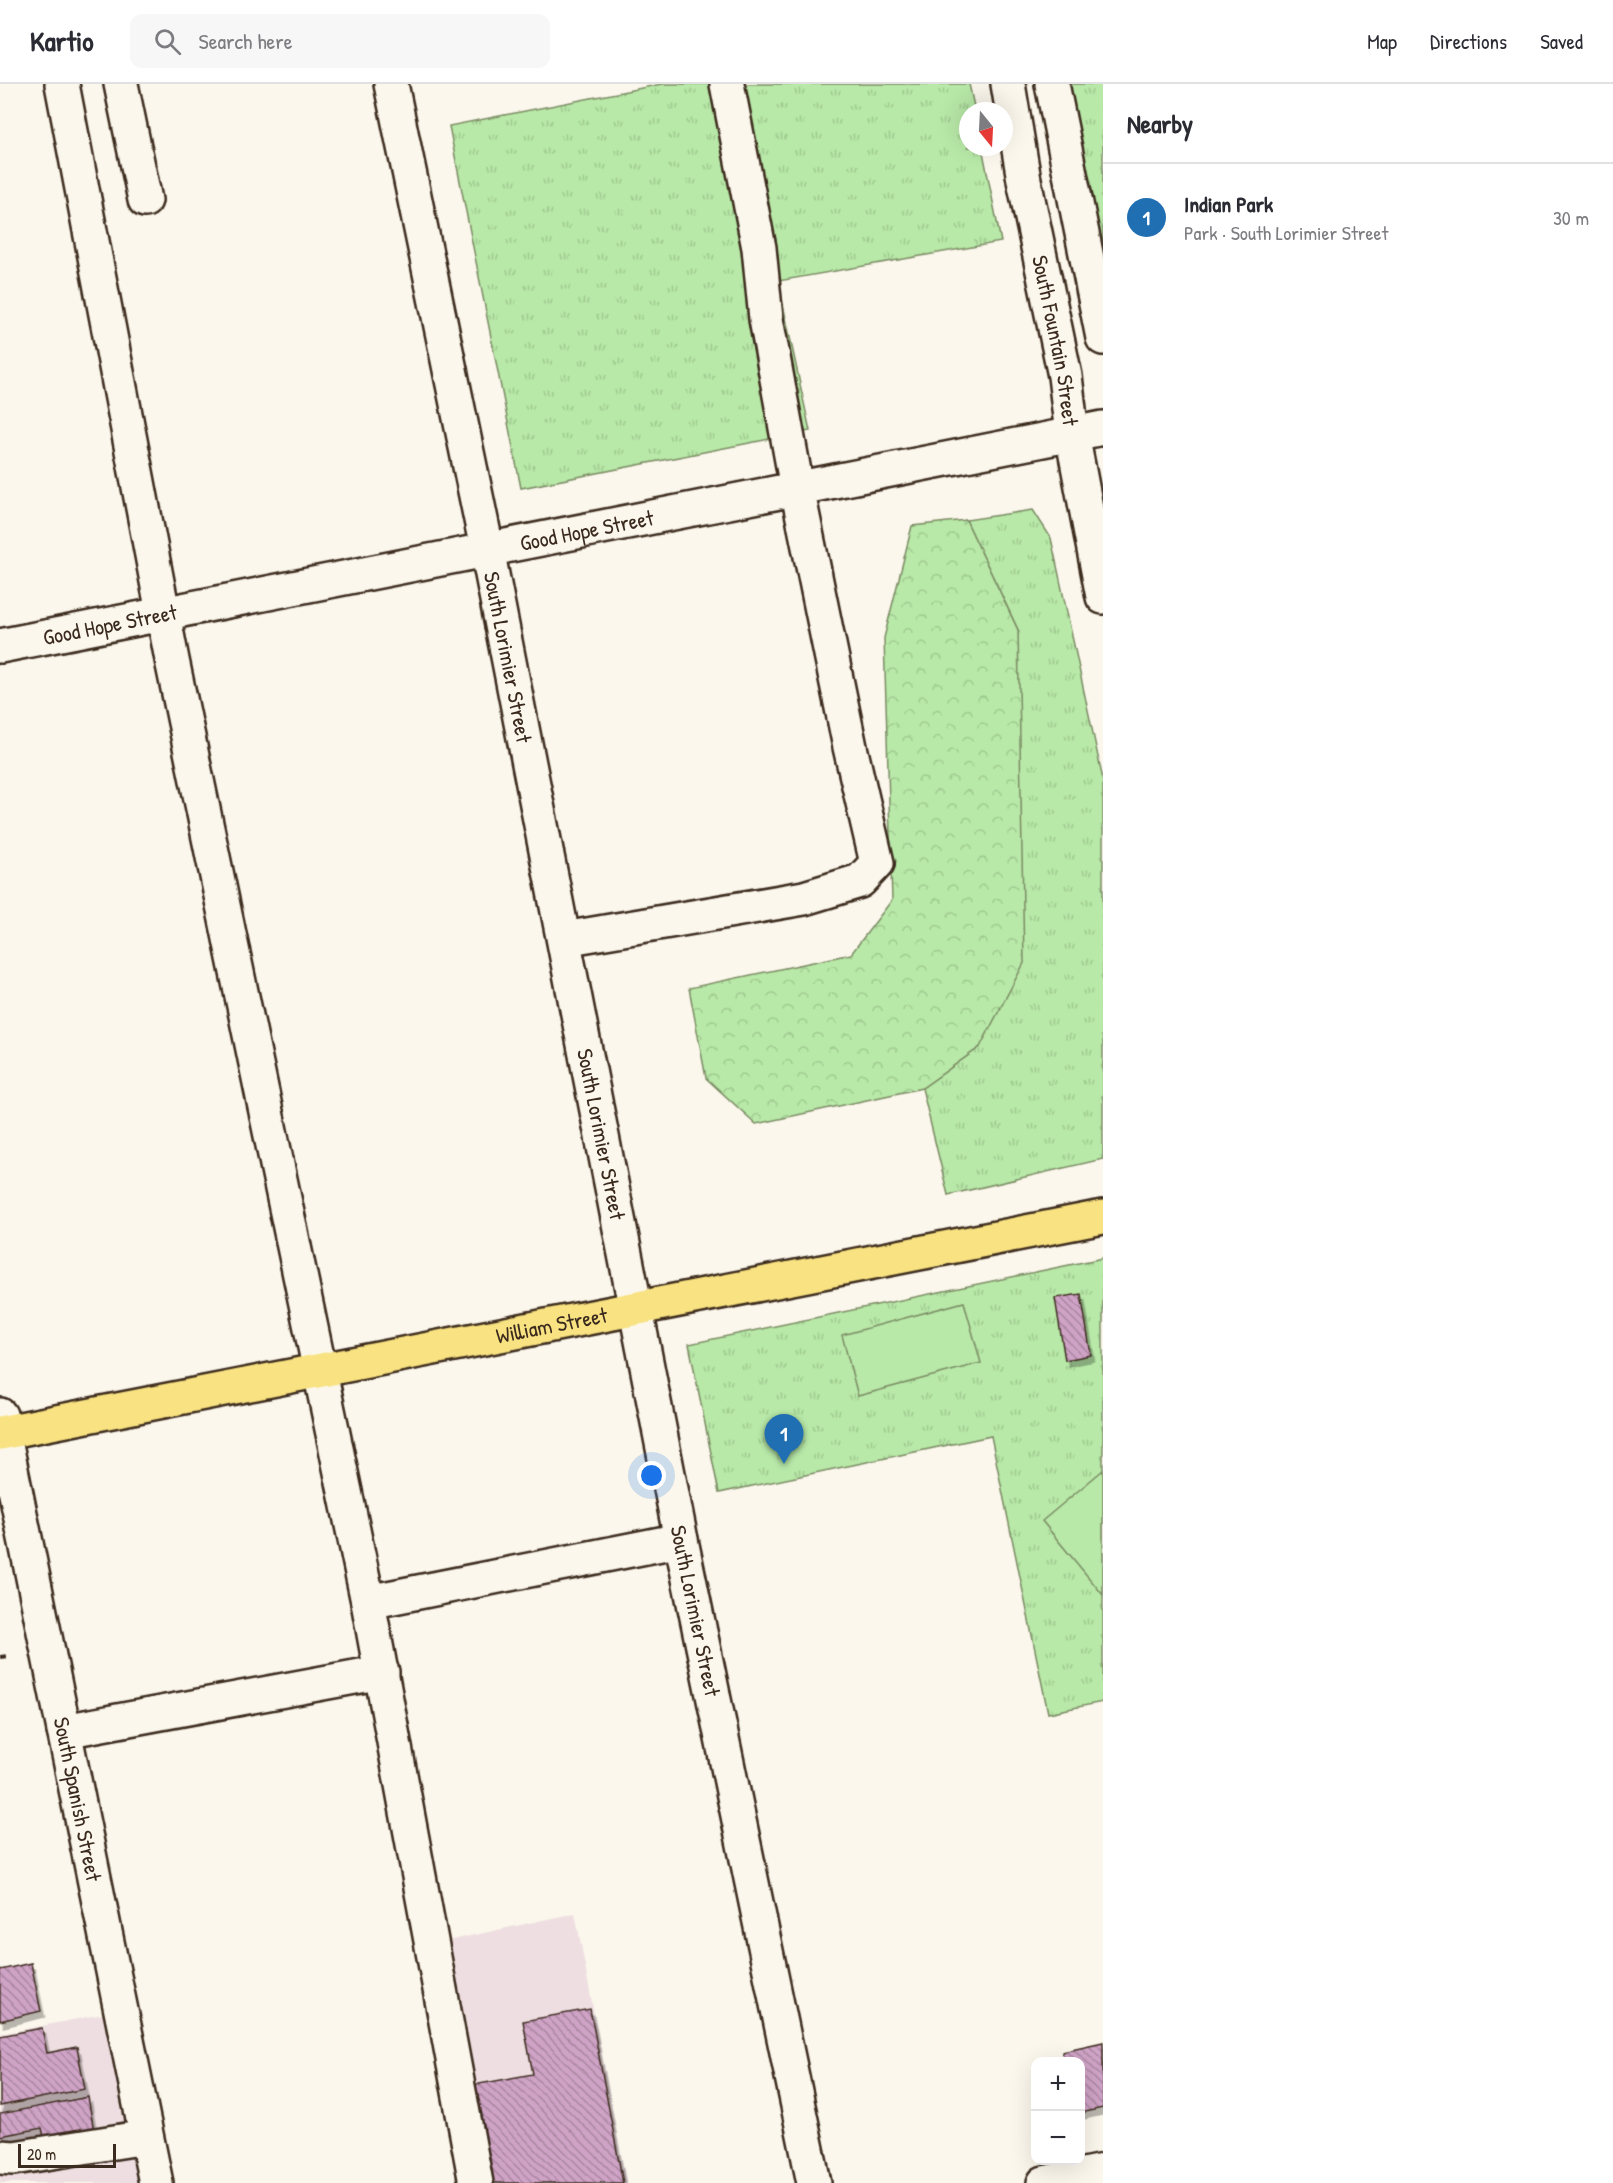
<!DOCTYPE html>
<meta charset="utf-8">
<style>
body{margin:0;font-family:"Patrick Hand",sans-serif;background:#f7f7f7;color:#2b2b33}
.controls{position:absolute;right:18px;bottom:18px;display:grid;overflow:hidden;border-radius:12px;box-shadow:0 6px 24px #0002}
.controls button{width:54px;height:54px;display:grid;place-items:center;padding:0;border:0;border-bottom:2px solid #e1e1e2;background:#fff;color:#2b2b33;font:30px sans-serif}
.compass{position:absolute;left:959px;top:18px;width:54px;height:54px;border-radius:50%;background:#fff;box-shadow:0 6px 24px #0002;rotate:162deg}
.scale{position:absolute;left:18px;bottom:15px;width:98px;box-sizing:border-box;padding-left:6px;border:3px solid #3b2a1e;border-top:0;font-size:16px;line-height:21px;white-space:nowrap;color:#3b2a1e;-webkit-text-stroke:4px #fbf7ec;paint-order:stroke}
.you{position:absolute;left:652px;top:1392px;width:21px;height:21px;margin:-15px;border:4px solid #fff;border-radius:50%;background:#1a73e8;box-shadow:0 0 0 9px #1a73e833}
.badge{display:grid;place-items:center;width:39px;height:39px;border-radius:50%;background:#1f6fb2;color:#fff;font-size:20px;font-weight:700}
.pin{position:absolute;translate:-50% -50px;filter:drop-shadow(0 2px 3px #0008)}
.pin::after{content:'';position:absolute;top:32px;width:21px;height:18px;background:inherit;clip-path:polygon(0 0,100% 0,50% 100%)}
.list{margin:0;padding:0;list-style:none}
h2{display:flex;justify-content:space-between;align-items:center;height:78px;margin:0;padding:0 24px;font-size:26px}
h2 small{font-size:20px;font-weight:400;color:#7c7c81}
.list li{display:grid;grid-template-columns:39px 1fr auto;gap:18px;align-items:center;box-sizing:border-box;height:108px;padding:0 24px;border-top:2px solid #e1e1e2}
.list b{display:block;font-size:22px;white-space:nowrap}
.list p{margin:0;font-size:20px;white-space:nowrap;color:#7c7c81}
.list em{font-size:20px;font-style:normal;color:#7c7c81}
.icon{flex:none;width:33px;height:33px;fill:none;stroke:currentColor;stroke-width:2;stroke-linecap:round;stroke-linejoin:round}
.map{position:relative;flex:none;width:1103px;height:2099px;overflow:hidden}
header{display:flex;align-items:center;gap:36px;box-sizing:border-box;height:84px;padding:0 30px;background:#fff;border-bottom:2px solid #e1e1e2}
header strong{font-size:28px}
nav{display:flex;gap:33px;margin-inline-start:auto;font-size:21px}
.search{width:420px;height:54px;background:#f7f7f7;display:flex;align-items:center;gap:15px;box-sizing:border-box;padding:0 21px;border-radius:12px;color:#7c7c81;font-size:22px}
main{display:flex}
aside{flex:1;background:#fff}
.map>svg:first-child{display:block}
</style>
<header>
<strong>Kartio</strong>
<div class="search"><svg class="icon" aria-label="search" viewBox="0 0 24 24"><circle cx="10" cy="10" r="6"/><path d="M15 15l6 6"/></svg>Search here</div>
<nav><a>Map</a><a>Directions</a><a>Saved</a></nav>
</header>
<main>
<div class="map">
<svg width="1103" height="2099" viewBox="0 0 1103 2099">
<defs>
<pattern id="grass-tufts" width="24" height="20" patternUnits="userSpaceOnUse" patternTransform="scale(1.5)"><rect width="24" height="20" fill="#b8e9a8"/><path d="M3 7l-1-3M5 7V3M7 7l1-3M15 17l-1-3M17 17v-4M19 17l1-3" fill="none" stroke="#9fc890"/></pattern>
<pattern id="forest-crowns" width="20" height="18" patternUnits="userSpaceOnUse" patternTransform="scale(1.5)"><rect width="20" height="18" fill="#b8e9a8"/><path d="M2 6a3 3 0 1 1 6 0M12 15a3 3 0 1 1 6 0" fill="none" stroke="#9fc890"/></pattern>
<pattern id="building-back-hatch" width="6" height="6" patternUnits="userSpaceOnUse" patternTransform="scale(1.5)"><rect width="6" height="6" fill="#cfa3c6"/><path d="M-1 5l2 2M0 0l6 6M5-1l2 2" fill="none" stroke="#a985a0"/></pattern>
<filter id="shadow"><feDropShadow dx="3.5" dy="6" stdDeviation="0" flood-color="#0004"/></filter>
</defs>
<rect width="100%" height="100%" fill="#fbf7ec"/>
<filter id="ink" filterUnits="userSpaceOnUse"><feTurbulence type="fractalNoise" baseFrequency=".0167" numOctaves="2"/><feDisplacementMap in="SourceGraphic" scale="12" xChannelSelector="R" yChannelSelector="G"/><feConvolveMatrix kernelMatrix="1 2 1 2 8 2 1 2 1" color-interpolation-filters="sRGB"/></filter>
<g filter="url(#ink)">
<g fill="#eedee1">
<path d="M575 1829 626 2099H480L438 1859Z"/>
<path d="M113 1928 150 2099H0V1950Z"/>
</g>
<g fill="url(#grass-tufts)" stroke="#7a8a63" stroke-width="1.5">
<path d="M662 0H969L975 27H968V63H982L1001 158 778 197 810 347 521 404 449 42Z"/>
<path d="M1064 0H1103V183Z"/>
<path d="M1033 426 1051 454 1103 696V1075L948 1111 922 1004 980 963 1018 546 966 436Z"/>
<path d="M1103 1174V1618L1048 1629 991 1352 719 1409 689 1260Z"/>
</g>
<path fill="url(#forest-crowns)" stroke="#7a8a63" stroke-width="1.5" d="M966 436 1018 546 1024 879 980 963 922 1004 756 1040 706 994 689 904 851 870 892 816 884 554 912 442Z"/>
<g fill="#b8e9a8" stroke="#7a8a63" stroke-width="1.5">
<path d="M964 1218 981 1279 858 1312 842 1251Z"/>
<path d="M1103 1386V1511L1042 1437Z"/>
</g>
<g fill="url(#building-back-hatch)" stroke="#3b2a1e" stroke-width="1.5" filter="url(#shadow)">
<path d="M1081 1210 1091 1271 1065 1276 1055 1214Z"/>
<path d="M31 1879 41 1927 0 1937V1886Z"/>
<path d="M590 1925 623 2099H487L468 2002 533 1990 523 1937Z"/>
<path d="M42 1944 47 1969 77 1963 85 2005 0 2022V1952Z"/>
<path d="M1103 1958V2024L1080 2029V1978H1064L1062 1967Z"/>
<path d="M88 2013 94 2047 45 2057 42 2044 0 2052V2030Z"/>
</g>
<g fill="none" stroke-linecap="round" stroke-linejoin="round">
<g stroke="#3b2a1e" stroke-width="38">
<g id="minor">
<path d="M62 0 172 576 368 1518 476 2099"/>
<path d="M121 0 145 116"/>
<path id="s1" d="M391 0 487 465 681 1456 814 2099"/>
<path id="s2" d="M1008 0 1024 96 1065 292 1072 350 1103 513"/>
<path d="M1052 0 1103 254"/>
<path id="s3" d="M0 562 1103 344"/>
<path d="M564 855 804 814 860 797 877 779 850 663 797 404 766 235 759 164 727 0"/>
<path id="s4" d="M0 1331 156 2099"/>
<path d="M368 1518 681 1456"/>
<path d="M64 1647 382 1588"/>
<path d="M0 2073 14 2074 146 2053"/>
<path d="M1044 2099 1103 2087"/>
</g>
</g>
<g stroke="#3b2a1e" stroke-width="38">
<g id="major">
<path id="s5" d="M0 1349 1103 1133"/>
</g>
</g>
<path stroke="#3b2a1e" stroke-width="4" stroke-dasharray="6 4.5" stroke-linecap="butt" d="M0 1573 7 1572"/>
<use href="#minor" stroke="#fbf7ec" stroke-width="33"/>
<use href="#major" stroke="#f8e281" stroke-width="33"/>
</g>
</g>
<g text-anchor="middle" stroke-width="4.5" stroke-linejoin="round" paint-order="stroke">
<g font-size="22" fill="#3b2a1e" stroke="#fbf7ec">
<text dy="8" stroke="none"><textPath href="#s2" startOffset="261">South Fountain Street</textPath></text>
<text dy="8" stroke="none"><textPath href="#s3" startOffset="598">Good Hope Street</textPath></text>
<text dy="8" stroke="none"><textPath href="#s3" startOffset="112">Good Hope Street</textPath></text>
<text dy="8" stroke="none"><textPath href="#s1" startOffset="585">South Lorimier Street</textPath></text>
<text dy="8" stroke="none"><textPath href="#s1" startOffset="1071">South Lorimier Street</textPath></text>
<text dy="8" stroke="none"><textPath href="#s5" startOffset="562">William Street</textPath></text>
<text dy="8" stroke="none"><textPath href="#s1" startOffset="1557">South Lorimier Street</textPath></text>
<text dy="8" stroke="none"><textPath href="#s4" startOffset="392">South Spanish Street</textPath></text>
</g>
</g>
</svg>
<div class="controls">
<button>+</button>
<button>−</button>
</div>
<svg class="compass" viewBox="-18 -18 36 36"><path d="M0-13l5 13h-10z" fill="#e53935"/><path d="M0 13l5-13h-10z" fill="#7c7c81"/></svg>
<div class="scale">20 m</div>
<div class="you"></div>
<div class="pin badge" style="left:784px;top:1380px">1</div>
</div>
<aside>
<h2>Nearby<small></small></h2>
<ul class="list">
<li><span class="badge">1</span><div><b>Indian Park</b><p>Park · South Lorimier Street</p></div><em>30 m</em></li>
</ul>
</aside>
</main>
